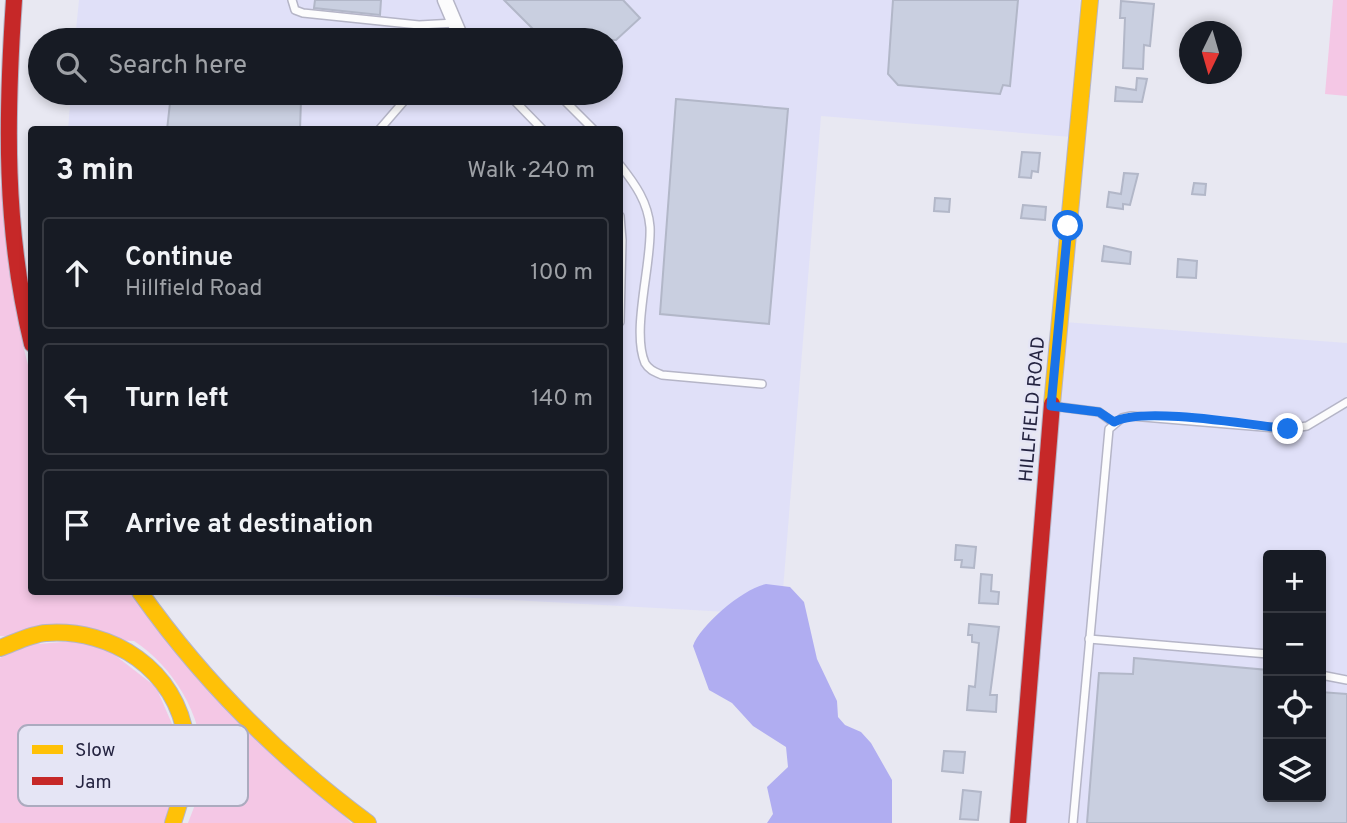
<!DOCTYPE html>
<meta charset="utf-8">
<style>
body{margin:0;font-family:Overpass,sans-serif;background:#242831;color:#f1f3f6}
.controls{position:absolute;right:21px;bottom:21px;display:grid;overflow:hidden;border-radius:7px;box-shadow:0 4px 10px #0003}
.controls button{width:63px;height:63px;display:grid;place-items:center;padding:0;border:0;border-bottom:2px solid #363941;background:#171b24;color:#f1f3f6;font:35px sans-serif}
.compass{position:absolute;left:1179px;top:21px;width:63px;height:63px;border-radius:50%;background:#171b24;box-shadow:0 4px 10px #0003;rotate:185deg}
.stop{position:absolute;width:21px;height:21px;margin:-16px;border:5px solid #1a73e8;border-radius:50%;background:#fff}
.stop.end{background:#1a73e8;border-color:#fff;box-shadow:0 2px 7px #0008}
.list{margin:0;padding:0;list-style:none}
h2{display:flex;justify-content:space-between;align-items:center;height:91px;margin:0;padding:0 28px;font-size:30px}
h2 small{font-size:23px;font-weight:400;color:#9ea1a6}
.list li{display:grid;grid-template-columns:46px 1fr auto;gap:21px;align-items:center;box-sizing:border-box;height:112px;margin:0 14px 14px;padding:0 14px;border:2px solid #363941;border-radius:7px}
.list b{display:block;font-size:26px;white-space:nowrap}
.list p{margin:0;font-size:23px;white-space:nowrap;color:#9ea1a6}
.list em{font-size:23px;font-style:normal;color:#9ea1a6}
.icon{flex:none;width:38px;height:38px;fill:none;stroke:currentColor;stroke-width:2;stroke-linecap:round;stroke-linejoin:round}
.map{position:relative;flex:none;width:1347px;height:823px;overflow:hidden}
.search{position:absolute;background:#171b24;box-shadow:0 4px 10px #0003;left:28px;top:28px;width:595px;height:77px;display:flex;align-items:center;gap:18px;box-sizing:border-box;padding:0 24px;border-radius:38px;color:#9ea1a6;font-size:26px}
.panel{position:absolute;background:#171b24;box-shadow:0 4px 10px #0003;left:28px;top:126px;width:595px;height:469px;border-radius:7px}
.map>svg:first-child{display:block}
</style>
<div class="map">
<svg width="1347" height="823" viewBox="0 0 1347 823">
<rect width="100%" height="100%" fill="#e8e8f2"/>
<g fill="#e0e0f8" fill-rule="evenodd">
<path d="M79 0H1080L1071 137 821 116 781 615 366 592H620V130H68L71 93H611V40H75Z"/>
<path d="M1064 322 1347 343V823H1022ZM1268 555H1321V797H1268Z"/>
</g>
<g fill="#f4c7e5">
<path d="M1333 0H1347V96L1325 94Z"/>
<path d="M0 181 23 345 31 377 32 592H129L351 823H188C193 810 199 796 201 781 210 727 178 670 134 641L0 636Z"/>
<path d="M75 641 107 649 156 687 182 747 165 823H0V658L25 645Z"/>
</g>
<path fill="#b0adf1" d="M766 584 790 587 804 602 817 659 837 701 838 717 845 725 861 732 871 743 892 780V823H767L773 814 767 787 788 767 786 747 753 726 732 703 709 690 693 646C700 625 744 588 766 584Z"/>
<g fill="#c9cfe0" stroke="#b2b7c8" stroke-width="2">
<path d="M315 0H381L380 15 314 8Z"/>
<path d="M504 0H623L640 18 616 40H544Z"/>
<path d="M893 0H1018L1010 86 1003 85 1000 94 898 85 888 74Z"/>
<path d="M1121 1 1154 4 1150 46 1144 45 1143 69 1123 68 1125 18H1120Z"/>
<path d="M1137 78 1147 79 1142 102 1115 101 1116 87 1136 90Z"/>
<path d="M171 94 301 100 300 130H167Z"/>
<path d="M676 99 788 109 769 324 660 314Z"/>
<path d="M1022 152 1040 153 1038 172 1032 171 1031 178 1019 177Z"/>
<path d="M1124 173 1138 174 1130 205 1123 204V209L1107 207 1109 192 1121 194Z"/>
<path d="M1194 183 1206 184 1205 195 1192 194Z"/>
<path d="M935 198 950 199 949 212 934 211Z"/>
<path d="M1023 205 1046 207 1045 220 1021 218Z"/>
<path d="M1104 246 1131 252 1130 264 1102 261Z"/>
<path d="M1178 259 1197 261 1196 278 1177 277Z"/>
<path d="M956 545 976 547 974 568 961 567 962 560H955Z"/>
<path d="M981 574 992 575 991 591 999 592 998 604 979 603Z"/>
<path d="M969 624 999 627 990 695H997L996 712 967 710 969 686 975 687 979 643 972 642V635H968Z"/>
<path d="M1134 658 1268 670V797H1321V692L1347 694V823H1087L1099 673 1133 674Z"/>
<path d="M944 751 965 752 963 773 942 771Z"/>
<path d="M963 790 981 792 978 820 960 819Z"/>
</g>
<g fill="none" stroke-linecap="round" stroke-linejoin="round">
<g stroke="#b5b5c7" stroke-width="10">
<g id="lane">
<path d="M292 0 295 10 303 13 419 25 455 23"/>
<path d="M507 93 543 130"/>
<path d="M557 93 594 130"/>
<path d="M379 130 411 93"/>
<path d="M620 165C635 184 648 202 650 227 652 263 631 331 645 363 649 370 655 372 662 375L762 384"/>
<path d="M620 216 622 240 620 322"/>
<path d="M1052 406 1099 412 1114 423"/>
<path d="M1089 639 1268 654"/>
<path d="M1321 675 1347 680"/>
<path d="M1073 823 1109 429 1122 418 1131 416 1288 429 1307 426 1347 402"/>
</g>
</g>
<g stroke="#b5b5c7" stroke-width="17">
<path id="street" d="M445 0 462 40"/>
</g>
<g stroke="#b5b5c7" stroke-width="18">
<g id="slow">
<path d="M1052 404 1090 0"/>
<path d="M140 592C204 683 279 757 368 823"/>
<path d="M0 648C14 643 31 634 46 633 112 628 177 670 186 739 191 769 182 795 173 823"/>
</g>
</g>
<g stroke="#b5b5c7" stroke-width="18">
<g id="jam">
<path d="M14 0C6 117 4 230 32 344"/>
<path d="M1018 823 1052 404"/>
</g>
</g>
<use href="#lane" stroke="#fcfcfd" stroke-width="7"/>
<use href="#street" stroke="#fcfcfd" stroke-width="14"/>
<use href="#slow" stroke="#ffc107" stroke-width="16"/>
<use href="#jam" stroke="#c62828" stroke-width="16"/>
</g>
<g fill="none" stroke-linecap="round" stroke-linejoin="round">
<path stroke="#1a73e8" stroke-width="9" d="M1068 226 1051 406 1099 412 1114 422C1142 406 1251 425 1288 429"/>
</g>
<g text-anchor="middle" stroke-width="5" stroke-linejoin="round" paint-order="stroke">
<g font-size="19" fill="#242340" stroke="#e5e5f5">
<text transform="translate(1031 409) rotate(-85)" y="7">HILLFIELD ROAD</text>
</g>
</g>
<rect x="18" y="725" width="230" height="81" rx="10" fill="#e5e5f5" stroke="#ababbf" stroke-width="2"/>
<rect x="32" y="745" width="31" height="9" fill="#ffc107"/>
<rect x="32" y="777" width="31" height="8" fill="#c62828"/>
<g font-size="19" fill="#242340">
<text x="75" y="756">Slow</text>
<text x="75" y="788">Jam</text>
</g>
</svg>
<div class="controls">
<button>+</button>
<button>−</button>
<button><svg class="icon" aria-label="locate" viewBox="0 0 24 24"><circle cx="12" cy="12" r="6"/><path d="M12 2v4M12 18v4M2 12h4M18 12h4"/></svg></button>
<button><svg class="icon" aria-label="layers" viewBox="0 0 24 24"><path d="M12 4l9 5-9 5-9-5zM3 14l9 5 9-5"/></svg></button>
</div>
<svg class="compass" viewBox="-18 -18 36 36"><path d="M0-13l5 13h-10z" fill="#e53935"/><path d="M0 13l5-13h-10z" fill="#9ea1a6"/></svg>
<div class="stop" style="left:1068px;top:226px"></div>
<div class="stop end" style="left:1288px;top:429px"></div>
<div class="search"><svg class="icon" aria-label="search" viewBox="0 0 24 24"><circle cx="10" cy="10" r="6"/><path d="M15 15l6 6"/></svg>Search here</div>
<section class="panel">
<h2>3 min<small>Walk · 240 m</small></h2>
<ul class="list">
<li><svg class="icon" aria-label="ahead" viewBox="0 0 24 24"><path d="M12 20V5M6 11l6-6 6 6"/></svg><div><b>Continue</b><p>Hillfield Road</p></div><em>100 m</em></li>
<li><svg class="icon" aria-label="left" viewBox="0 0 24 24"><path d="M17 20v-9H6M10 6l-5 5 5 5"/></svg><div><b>Turn left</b></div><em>140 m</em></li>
<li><svg class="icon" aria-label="arrive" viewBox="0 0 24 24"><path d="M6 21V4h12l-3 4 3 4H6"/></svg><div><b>Arrive at destination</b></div></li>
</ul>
</section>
</div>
